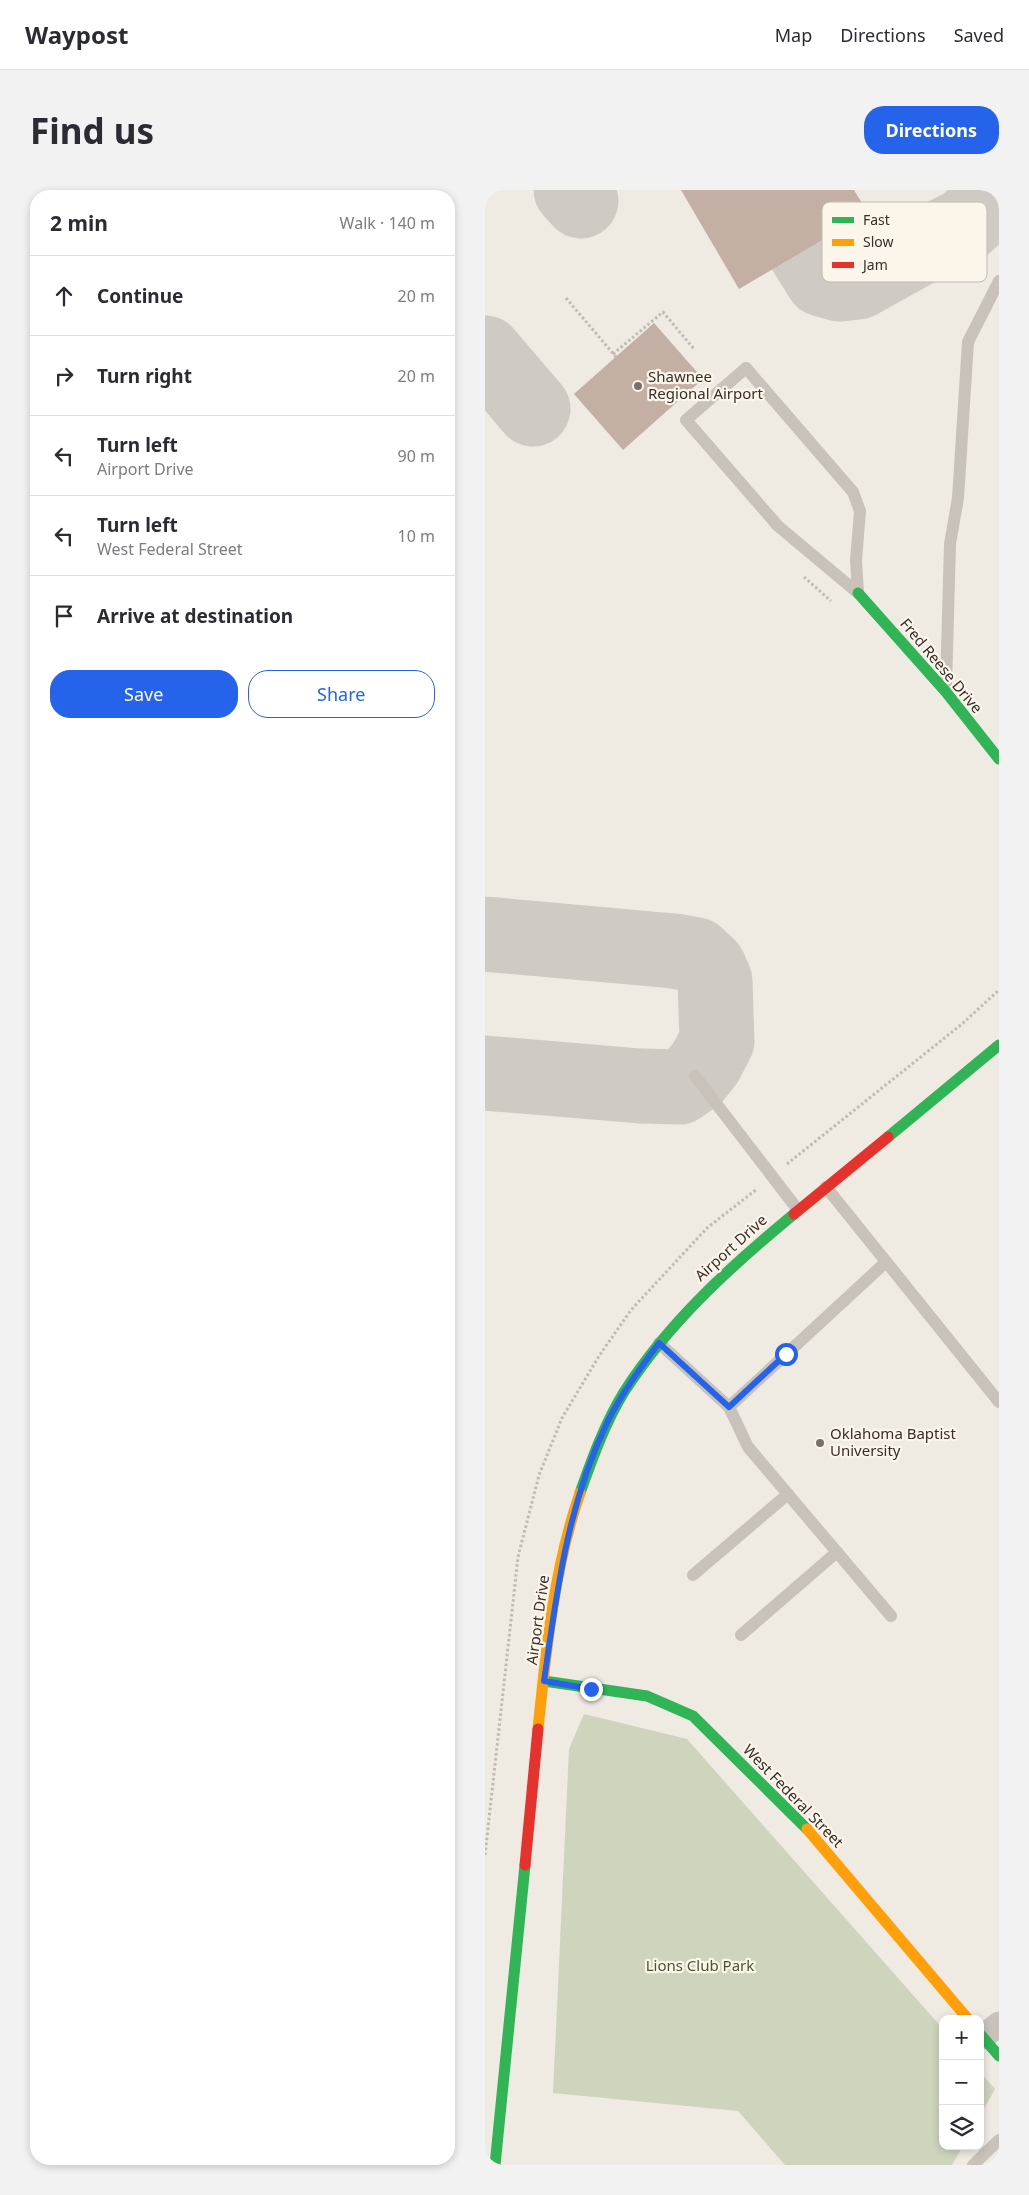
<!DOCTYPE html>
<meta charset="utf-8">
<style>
body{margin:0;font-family:"Noto Sans",sans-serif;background:#f2f2f3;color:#2b2b33}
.controls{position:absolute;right:15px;bottom:15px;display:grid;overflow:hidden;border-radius:10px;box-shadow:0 2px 8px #0003}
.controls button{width:45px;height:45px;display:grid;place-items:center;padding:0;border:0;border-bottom:1px solid #e1e1e2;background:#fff;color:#2b2b33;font:25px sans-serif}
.stop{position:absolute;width:15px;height:15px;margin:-11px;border:4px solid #2563eb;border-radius:50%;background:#fff}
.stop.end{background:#2563eb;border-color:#fff;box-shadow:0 1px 5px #0008}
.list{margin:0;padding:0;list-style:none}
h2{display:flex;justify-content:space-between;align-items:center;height:65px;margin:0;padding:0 20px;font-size:21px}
h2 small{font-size:16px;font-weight:400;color:#7c7c81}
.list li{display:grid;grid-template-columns:32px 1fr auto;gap:15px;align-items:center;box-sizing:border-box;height:80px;padding:0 20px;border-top:1px solid #e1e1e2}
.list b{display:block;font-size:19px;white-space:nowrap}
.list p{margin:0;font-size:16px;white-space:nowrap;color:#7c7c81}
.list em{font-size:16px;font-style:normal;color:#7c7c81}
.actions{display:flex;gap:10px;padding:15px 20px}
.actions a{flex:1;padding:11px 0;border:1px solid #2563eb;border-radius:20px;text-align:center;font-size:18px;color:#2563eb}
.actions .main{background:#2563eb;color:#fff}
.icon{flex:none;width:28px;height:28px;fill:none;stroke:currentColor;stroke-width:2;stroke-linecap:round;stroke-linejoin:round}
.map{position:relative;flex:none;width:514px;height:1975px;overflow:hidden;border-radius:20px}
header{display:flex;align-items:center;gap:30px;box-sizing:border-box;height:70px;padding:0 25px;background:#fff;border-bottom:1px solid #e1e1e2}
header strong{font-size:24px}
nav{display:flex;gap:28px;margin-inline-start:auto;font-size:18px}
.intro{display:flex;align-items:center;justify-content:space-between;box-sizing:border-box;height:120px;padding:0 30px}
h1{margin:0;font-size:35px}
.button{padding:12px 22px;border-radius:20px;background:#2563eb;color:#fff;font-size:18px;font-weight:700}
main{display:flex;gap:30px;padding:0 30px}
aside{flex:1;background:#fff;border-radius:20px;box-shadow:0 2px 8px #0003}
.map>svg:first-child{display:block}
</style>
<header>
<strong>Waypost</strong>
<nav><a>Map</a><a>Directions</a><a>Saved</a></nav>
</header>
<div class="intro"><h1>Find us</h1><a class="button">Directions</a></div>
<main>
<aside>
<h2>2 min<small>Walk · 140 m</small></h2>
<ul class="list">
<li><svg class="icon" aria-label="ahead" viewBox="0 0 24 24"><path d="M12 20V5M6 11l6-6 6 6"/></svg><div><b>Continue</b></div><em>20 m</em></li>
<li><svg class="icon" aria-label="right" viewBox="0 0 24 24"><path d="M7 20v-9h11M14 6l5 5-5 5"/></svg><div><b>Turn right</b></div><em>20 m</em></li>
<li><svg class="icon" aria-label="left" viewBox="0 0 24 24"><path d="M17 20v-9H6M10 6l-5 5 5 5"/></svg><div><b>Turn left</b><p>Airport Drive</p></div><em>90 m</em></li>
<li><svg class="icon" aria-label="left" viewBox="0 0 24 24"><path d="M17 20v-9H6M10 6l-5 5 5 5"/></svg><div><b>Turn left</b><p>West Federal Street</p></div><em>10 m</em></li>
<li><svg class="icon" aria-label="arrive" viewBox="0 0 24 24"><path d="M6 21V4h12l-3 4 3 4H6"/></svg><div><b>Arrive at destination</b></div></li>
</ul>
<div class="actions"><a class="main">Save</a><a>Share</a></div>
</aside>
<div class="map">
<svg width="514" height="1975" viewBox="0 0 514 1975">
<rect width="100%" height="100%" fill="#efeae2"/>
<g fill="#ced5bc">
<path d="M99 1524 202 1549 458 1839V1956H478L467 1975H300L253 1921 68 1903 84 1559Z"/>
<path d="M495 1882 510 1899 495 1926Z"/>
</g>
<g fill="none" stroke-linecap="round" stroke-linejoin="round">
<g stroke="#d0cac4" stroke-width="75">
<path d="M86 0 96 11"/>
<path d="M319 60 337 89 355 94 373 92 434 58 480 35 496 20 508 0"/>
<path d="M0 163 48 219"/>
<path d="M0 744 189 761 211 765 224 777 230 791 232 851 221 872 210 886 194 897 155 896 0 883"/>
</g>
</g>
<g fill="#c3afa3">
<path d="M196 0H369L383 23 254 99Z"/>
<path d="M169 133 218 189 138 260 89 204Z"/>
</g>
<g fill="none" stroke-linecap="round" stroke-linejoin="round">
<g stroke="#c1bab3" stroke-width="3" stroke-dasharray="2.5 2.5" stroke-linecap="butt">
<path d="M81 108 131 167"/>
<path d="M128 164 178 122 209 159"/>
<path d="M319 387 346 411"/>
<path d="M302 974 477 834 514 800"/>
<path d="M0 1665 33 1367 54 1285 77 1228 114 1166 146 1120 222 1038 272 999"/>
</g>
<g stroke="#c8c2bb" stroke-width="12">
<path d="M261 178 368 302 375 321 371 370 373 403 293 336 201 230Z"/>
<path d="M461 497 465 354 473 308 483 152 514 91"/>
<path d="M210 886 313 1020"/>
<path d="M341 997 514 1212"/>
<path d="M174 1153 244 1217 401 1072"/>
<path d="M244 1217 263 1257 406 1426"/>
<path d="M208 1385 303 1304"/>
<path d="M256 1445 352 1362"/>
<path d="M488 1975 514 1950"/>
</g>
<path stroke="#c8c2bb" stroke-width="25" d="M498 1847 514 1834"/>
<g stroke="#30b455" stroke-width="11">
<path d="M373 403 461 502 514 569"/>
<path d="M403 947 514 855"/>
<path d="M95 1303C107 1269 120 1233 139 1202 184 1132 245 1077 309 1024"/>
<path d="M59 1491 162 1506 208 1526 322 1639"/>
<path d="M495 1844 514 1866"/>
<path d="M10 1975 40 1675"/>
</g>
<g stroke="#ff9f0a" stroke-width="11">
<path d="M53 1539C61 1460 69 1378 95 1303"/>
<path d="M322 1639 483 1829"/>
</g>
<g stroke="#e5322d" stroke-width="11">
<path d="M309 1024 403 947"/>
<path d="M40 1675 53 1539"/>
</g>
</g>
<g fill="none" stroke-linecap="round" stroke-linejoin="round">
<path stroke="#2563eb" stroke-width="6" d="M106 1499 59 1491C72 1401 82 1316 122 1233 136 1204 155 1178 174 1153L244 1217 301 1164"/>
</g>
<g fill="#79706a" stroke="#fbf5ea" stroke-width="2">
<circle cx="153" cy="196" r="5"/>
<circle cx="335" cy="1253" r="5"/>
</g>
<g text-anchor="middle" stroke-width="4.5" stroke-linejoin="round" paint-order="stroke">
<g font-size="15" fill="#392f29" stroke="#fbf5ea" text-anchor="start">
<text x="163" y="192">Shawnee<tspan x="163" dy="17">Regional Airport</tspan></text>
<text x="345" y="1249">Oklahoma Baptist<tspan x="345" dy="17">University</tspan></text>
</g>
<g font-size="15" fill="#392f29" stroke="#fbf5ea">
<text transform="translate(456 476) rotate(50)" y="5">Fred Reese Drive</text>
<text transform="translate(246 1058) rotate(-42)" y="5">Airport Drive</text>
<text transform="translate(53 1430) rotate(-82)" y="5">Airport Drive</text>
<text transform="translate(308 1606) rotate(46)" y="5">West Federal Street</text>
</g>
<g font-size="15" fill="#44592b" stroke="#fbf5ea">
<text x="215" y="1781">Lions Club Park</text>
</g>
</g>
<rect x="337" y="12" width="165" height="80" rx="8" fill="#fbf5ea" stroke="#c1bab0" stroke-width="1"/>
<rect x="347" y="27" width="22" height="6" fill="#30b455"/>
<rect x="347" y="49" width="22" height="7" fill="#ff9f0a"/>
<rect x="347" y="72" width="22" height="6" fill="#e5322d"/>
<g font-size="14" fill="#392f29">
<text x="378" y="35">Fast</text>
<text x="378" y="57">Slow</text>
<text x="378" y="80">Jam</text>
</g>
</svg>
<div class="controls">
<button>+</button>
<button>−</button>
<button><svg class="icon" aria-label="layers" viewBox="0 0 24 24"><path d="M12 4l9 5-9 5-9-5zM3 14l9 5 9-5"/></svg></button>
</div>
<div class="stop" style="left:301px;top:1164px"></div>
<div class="stop end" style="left:106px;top:1499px"></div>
</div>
</main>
